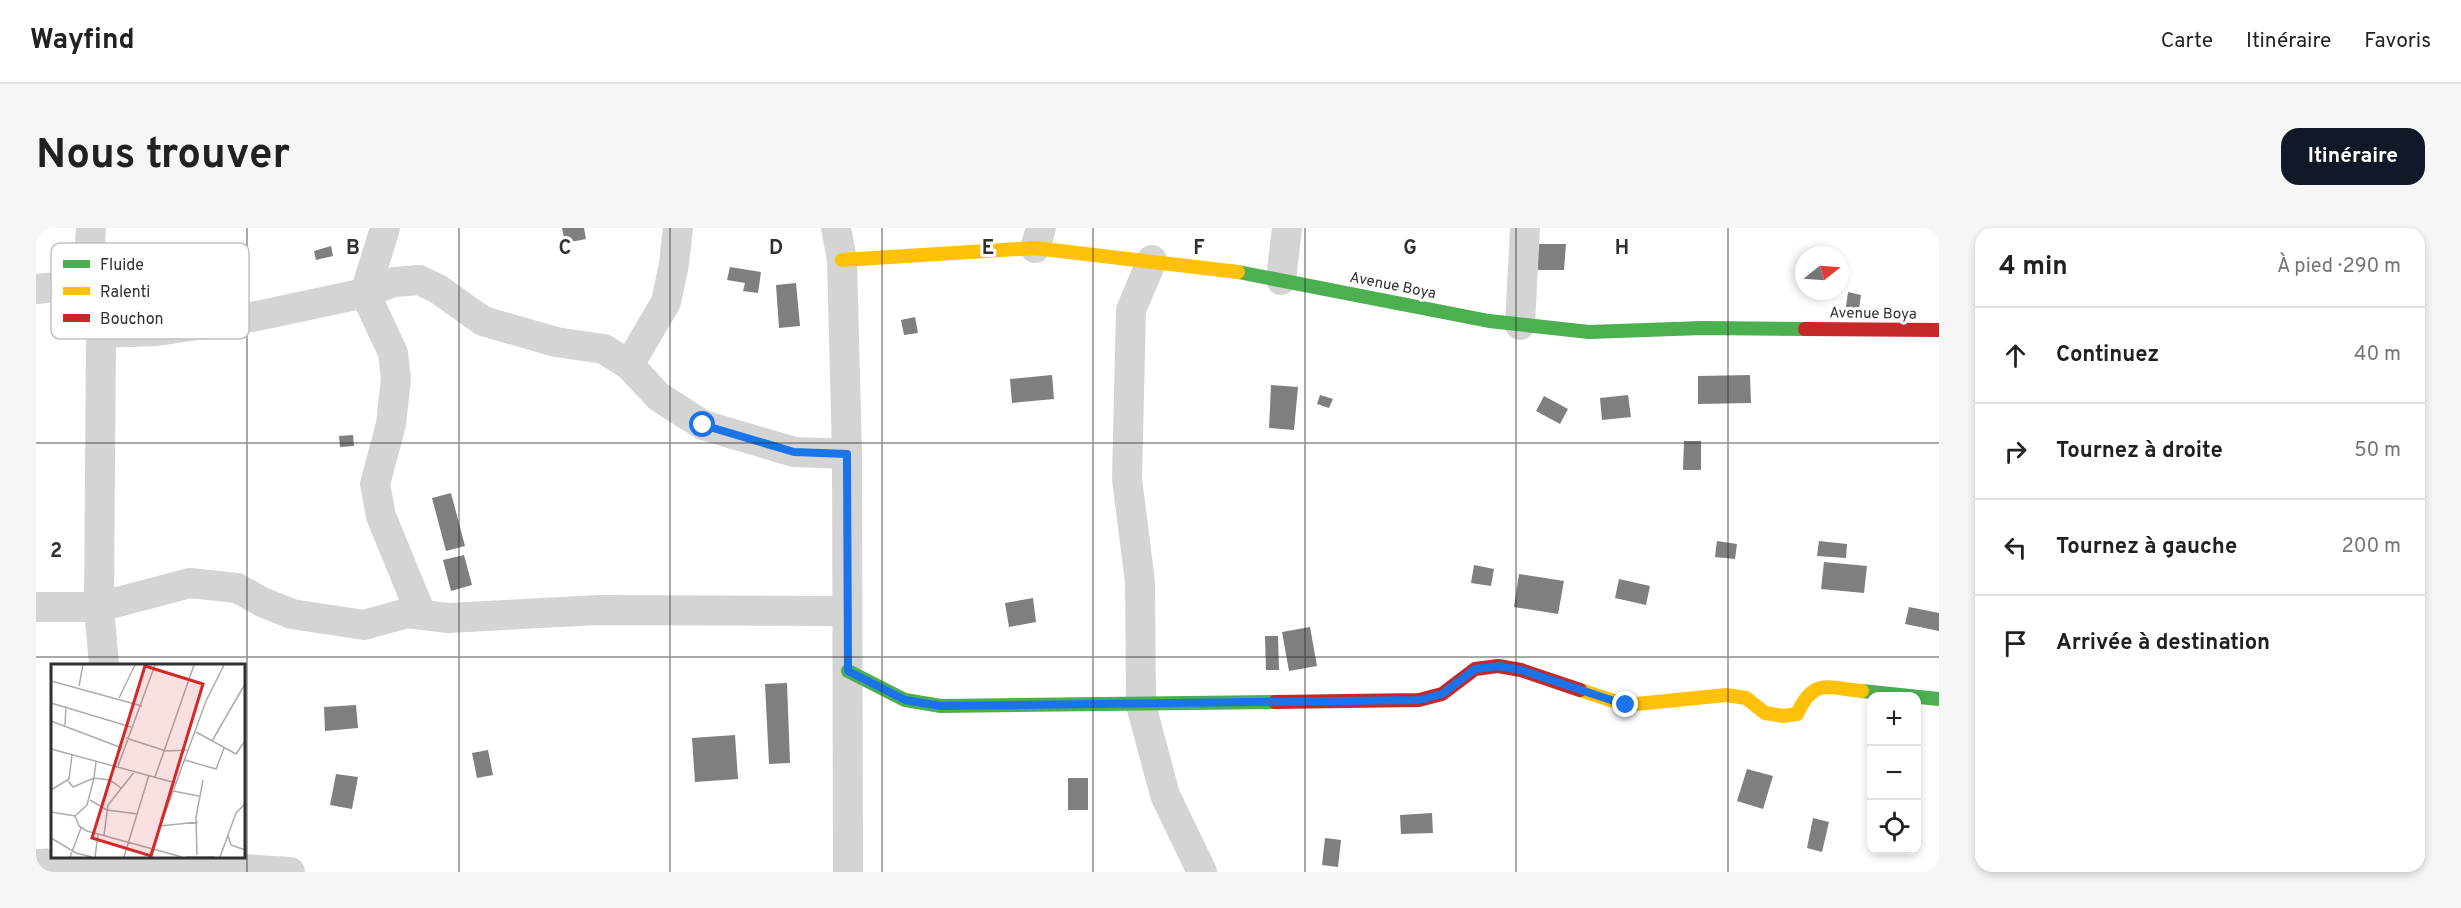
<!DOCTYPE html>
<html lang="fr">
<meta charset="utf-8">
<style>
body{margin:0;font-family:Overpass,sans-serif;background:#f6f6f6;color:#202124}
.controls{position:absolute;right:18px;bottom:18px;display:grid;overflow:hidden;border-radius:12px;box-shadow:0 3px 9px #0003}
.controls button{width:54px;height:54px;display:grid;place-items:center;padding:0;border:0;border-bottom:2px solid #e0e0e0;background:#fff;color:#202124;font:30px sans-serif}
.compass{position:absolute;left:1759px;top:18px;width:54px;height:54px;border-radius:50%;background:#fff;box-shadow:0 3px 9px #0003;rotate:73deg}
.stop{position:absolute;width:18px;height:18px;margin:-14px;border:4px solid #1a73e8;border-radius:50%;background:#fff}
.stop.end{background:#1a73e8;border-color:#fff;box-shadow:0 2px 6px #0008}
.list{margin:0;padding:0;list-style:none}
h2{display:flex;justify-content:space-between;align-items:center;height:78px;margin:0;padding:0 24px;font-size:26px}
h2 small{font-size:20px;font-weight:400;color:#757577}
.list li{display:grid;grid-template-columns:39px 1fr auto;gap:18px;align-items:center;box-sizing:border-box;height:96px;padding:0 24px;border-top:2px solid #e0e0e0}
.list b{display:block;font-size:22px;white-space:nowrap}
.list em{font-size:20px;font-style:normal;color:#757577}
.icon{flex:none;width:33px;height:33px;fill:none;stroke:currentColor;stroke-width:2;stroke-linecap:round;stroke-linejoin:round}
.map{position:relative;flex:none;width:1903px;height:644px;overflow:hidden;border-radius:18px}
header{display:flex;align-items:center;gap:36px;box-sizing:border-box;height:84px;padding:0 30px;background:#fff;border-bottom:2px solid #e0e0e0}
header strong{font-size:28px}
nav{display:flex;gap:33px;margin-inline-start:auto;font-size:21px}
.intro{display:flex;align-items:center;justify-content:space-between;box-sizing:border-box;height:144px;padding:0 36px}
h1{margin:0;font-size:42px}
.button{padding:15px 27px;border-radius:18px;background:#111827;color:#fff;font-size:21px;font-weight:700}
main{display:flex;gap:36px;padding:0 36px}
aside{flex:1;background:#fff;border-radius:18px;box-shadow:0 3px 9px #0003}
.map>svg:first-child{display:block}
</style>
<header>
<strong>Wayfind</strong>
<nav><a>Carte</a><a>Itinéraire</a><a>Favoris</a></nav>
</header>
<div class="intro"><h1>Nous trouver</h1><a class="button">Itinéraire</a></div>
<main>
<div class="map">
<svg width="1903" height="644" viewBox="0 0 1903 644">
<rect width="100%" height="100%" fill="#fff"/>
<g fill="#7f7f7f">
<path d="M526 0H548L550 11 529 15Z"/>
<path d="M1502 16H1530L1528 42H1501Z"/>
<path d="M295 18 297 28 280 32 278 23Z"/>
<path d="M694 39 725 44 722 65 707 63 709 55 691 52Z"/>
<path d="M760 55 764 98 743 100 740 57Z"/>
<path d="M1812 64 1825 67 1823 81 1810 79Z"/>
<path d="M879 89 882 105 868 107 865 92Z"/>
<path d="M1016 147 1018 171 976 175 974 151Z"/>
<path d="M1714 147 1715 175 1662 176V148Z"/>
<path d="M1235 157 1262 159 1258 202 1233 200Z"/>
<path d="M1284 167 1297 171 1293 180 1281 176Z"/>
<path d="M1592 167 1595 189 1566 192 1564 170Z"/>
<path d="M1508 168 1532 181 1524 196 1500 183Z"/>
<path d="M317 207 318 218 304 219 303 208Z"/>
<path d="M1648 213H1665V242H1647Z"/>
<path d="M415 265 429 318 410 323 396 270Z"/>
<path d="M1681 313 1701 316 1699 331 1679 329Z"/>
<path d="M1783 313 1811 316 1810 330 1781 328Z"/>
<path d="M428 327 436 357 415 363 407 332Z"/>
<path d="M1788 334 1831 338 1828 365 1785 361Z"/>
<path d="M1438 337 1458 341 1455 358 1435 355Z"/>
<path d="M1483 346 1528 353 1522 386 1478 379Z"/>
<path d="M1583 351 1614 358 1610 377 1579 370Z"/>
<path d="M997 370 1000 394 973 399 969 375Z"/>
<path d="M1873 379 1903 385V403L1869 396Z"/>
<path d="M1274 399 1281 438 1253 443 1246 404Z"/>
<path d="M1229 408H1242L1243 442H1230Z"/>
<path d="M751 455 754 535 733 536 729 456Z"/>
<path d="M320 477 322 500 289 503 288 479Z"/>
<path d="M699 507 702 551 659 554 656 510Z"/>
<path d="M452 522 457 547 441 550 436 525Z"/>
<path d="M1711 541 1737 548 1727 581 1701 573Z"/>
<path d="M300 546 322 549 316 581 294 577Z"/>
<rect x="1032" y="550" width="20" height="32"/>
<path d="M1396 585 1397 605 1365 606 1364 587Z"/>
<path d="M1777 590 1793 594 1786 624 1771 620Z"/>
<path d="M1289 610 1305 612 1302 639 1286 637Z"/>
</g>
<g fill="none" stroke-linecap="round" stroke-linejoin="round">
<g stroke="#d4d4d4" stroke-width="30">
<path d="M55 0 52 46 65 105 63 379 68 437"/>
<path d="M349 0 329 65 357 125 360 151 355 196 339 256 345 288 385 386"/>
<path d="M800 0 806 32 811 226 812 644"/>
<path d="M999 20 1005 0"/>
<path d="M1116 32 1095 82 1091 251 1104 354 1105 477 1129 567 1166 644"/>
<path d="M1245 52 1251 0"/>
<path d="M0 61 28 58 52 46"/>
<path d="M1484 97 1489 0"/>
<path d="M65 105 121 103 216 89 329 65 358 54 383 52 402 61 447 93 520 114 568 121 593 137 623 169 667 197 758 224 811 226"/>
<path d="M593 137 630 74 638 36 642 0"/>
<path d="M0 379H63L154 355 201 360 226 374 256 386 328 397 371 385 412 390 563 382 811 383"/>
<path d="M0 636 83 633 254 644"/>
</g>
<g stroke="#4caf50" stroke-width="14">
<path d="M1202 44 1453 93 1553 104 1666 100 1769 101"/>
<path d="M812 443 869 472 905 478 1239 474"/>
<path d="M1826 463 1903 471"/>
</g>
<g stroke="#ffc107" stroke-width="14">
<path d="M806 32 999 20 1202 44"/>
<path d="M1544 462 1590 477 1690 467 1710 470 1729 485 1747 488 1761 486C1778 449 1791 460 1826 463"/>
</g>
<g stroke="#c62828" stroke-width="14">
<path d="M1769 101 1903 102"/>
<path d="M1239 474 1383 472 1406 466 1439 441 1462 438 1485 442 1544 462"/>
</g>
</g>
<g fill="none" stroke-linecap="round" stroke-linejoin="round">
<path stroke="#1a73e8" stroke-width="8" d="M667 197 758 224 811 226 812 443 869 472 905 478 1383 472 1406 466 1439 441 1462 438 1485 442 1590 477"/>
</g>
<path fill="none" stroke="#303030" stroke-width="1.5" stroke-opacity="0.55" d="M211 0V644M423 0V644M634 0V644M846 0V644M1057 0V644M1269 0V644M1480 0V644M1692 0V644M0 215H1903M0 429H1903"/>
<g text-anchor="middle" stroke-width="6" stroke-linejoin="round" paint-order="stroke">
<g font-size="15" fill="#303030" stroke="#fff">
<text transform="translate(1357 57) rotate(11)" y="5">Avenue Boya</text>
<text transform="translate(1837 85) rotate(1)" y="5">Avenue Boya</text>
</g>
</g>
<g transform="translate(15 436)">
<rect width="194" height="194" fill="#fff"/>
<path fill="none" stroke="#acacac" stroke-width="1.5" d="M0 17 91 42M28 22 32 1M68 34 84 1M0 39 80 63M0 57 71 84M14 61 15 42M145 68 185 90 194 77M75 74 115 87 138 86M161 77 194 20M0 85 125 119M134 96 165 105 173 84M67 102 104 1M104 113 143 1M17 117 22 123 43 114 45 98M0 126 18 115 21 91M122 127 148 132M39 136 56 146 87 150M0 148 24 152 28 162 36 167 131 193M24 152 36 141 43 114 59 116 70 124M109 162 147 158M53 171 57 141 84 107M177 172 180 181 194 186M0 174 25 189 41 193M146 191 145 153 152 116M19 193 30 164M44 193 47 170M73 193 98 111M98 193 155 37 173 1M136 193H164M169 193 185 149 194 140"/>
<path fill="#d62828" fill-opacity="0.15" stroke="#d62828" stroke-width="3" d="M94 2 152 20 100 192 41 174Z"/>
<rect width="194" height="194" fill="none" stroke="#303030" stroke-width="3"/>
</g>
<rect x="15" y="15" width="198" height="96" rx="9" fill="#fff" stroke="#c1c1c1" stroke-width="1.5"/>
<rect x="27" y="32" width="27" height="8" fill="#4caf50"/>
<rect x="27" y="59" width="27" height="8" fill="#ffc107"/>
<rect x="27" y="86" width="27" height="8" fill="#c62828"/>
<g font-size="16" fill="#303030">
<text x="64" y="42">Fluide</text>
<text x="64" y="69">Ralenti</text>
<text x="64" y="96">Bouchon</text>
</g>
<g font-size="20" text-anchor="middle" font-weight="bold" fill="#303030" stroke="#fff" stroke-width="6" stroke-linejoin="round" paint-order="stroke">
<text x="317" y="26">B</text>
<text x="529" y="26">C</text>
<text x="740" y="26">D</text>
<text x="952" y="26">E</text>
<text x="1163" y="26">F</text>
<text x="1374" y="26">G</text>
<text x="1586" y="26">H</text>
<text x="20" y="329">2</text>
</g>
</svg>
<div class="controls">
<button>+</button>
<button>−</button>
<button><svg class="icon" aria-label="locate" viewBox="0 0 24 24"><circle cx="12" cy="12" r="6"/><path d="M12 2v4M12 18v4M2 12h4M18 12h4"/></svg></button>
</div>
<svg class="compass" viewBox="-18 -18 36 36"><path d="M0-13l5 13h-10z" fill="#e53935"/><path d="M0 13l5-13h-10z" fill="#757577"/></svg>
<div class="stop" style="left:667px;top:197px"></div>
<div class="stop end" style="left:1590px;top:477px"></div>
</div>
<aside>
<h2>4 min<small>À pied · 290 m</small></h2>
<ul class="list">
<li><svg class="icon" aria-label="ahead" viewBox="0 0 24 24"><path d="M12 20V5M6 11l6-6 6 6"/></svg><div><b>Continuez</b></div><em>40 m</em></li>
<li><svg class="icon" aria-label="right" viewBox="0 0 24 24"><path d="M7 20v-9h11M14 6l5 5-5 5"/></svg><div><b>Tournez à droite</b></div><em>50 m</em></li>
<li><svg class="icon" aria-label="left" viewBox="0 0 24 24"><path d="M17 20v-9H6M10 6l-5 5 5 5"/></svg><div><b>Tournez à gauche</b></div><em>200 m</em></li>
<li><svg class="icon" aria-label="arrive" viewBox="0 0 24 24"><path d="M6 21V4h12l-3 4 3 4H6"/></svg><div><b>Arrivée à destination</b></div></li>
</ul>
</aside>
</main>
